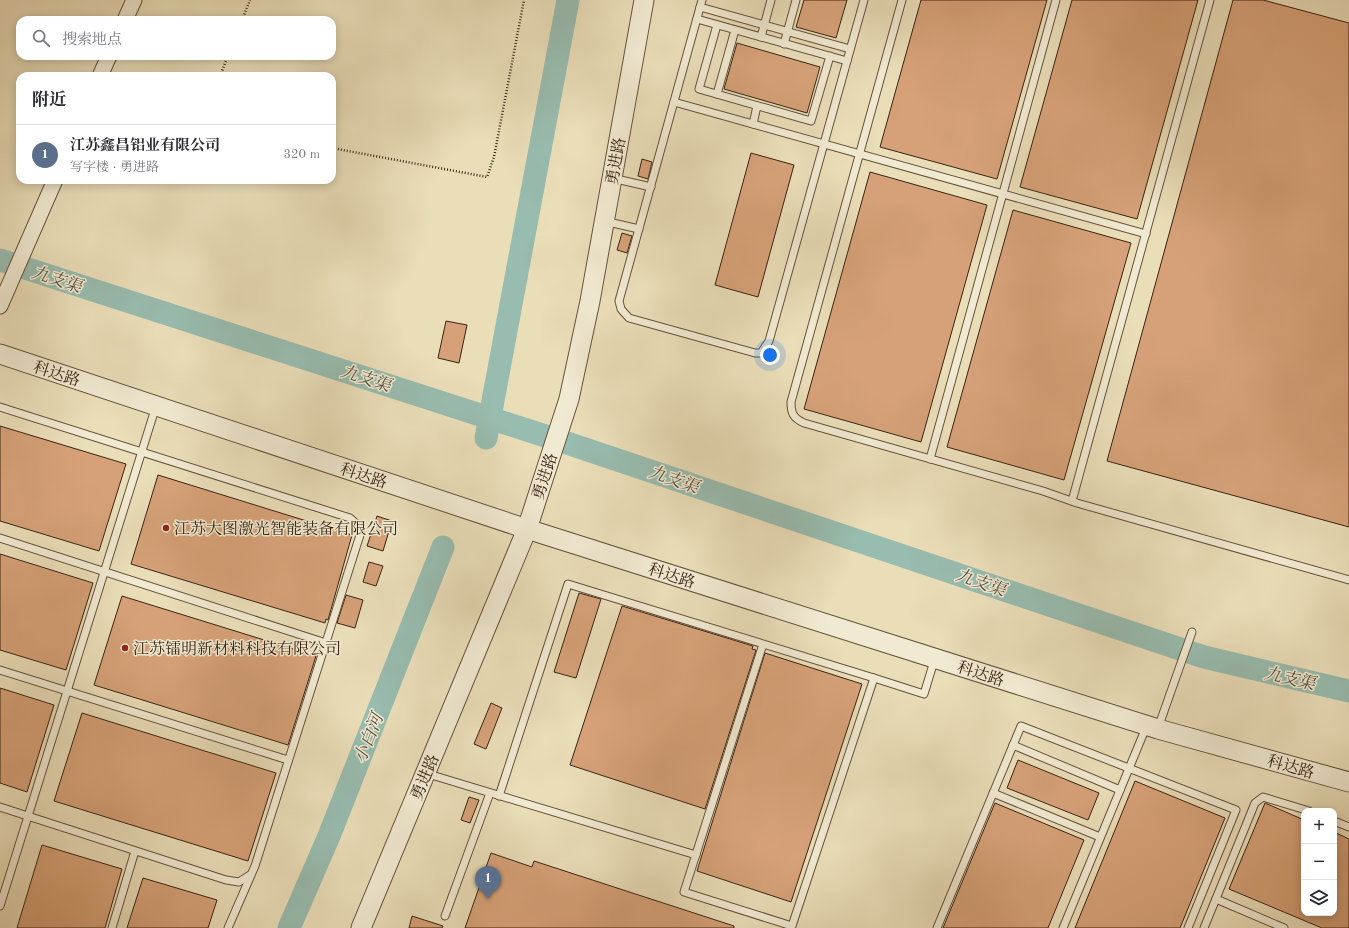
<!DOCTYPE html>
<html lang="zh">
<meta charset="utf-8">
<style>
body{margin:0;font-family:"Old Standard TT","Noto Serif SC",serif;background:#f2f2f3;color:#2b2b33}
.controls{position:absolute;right:12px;bottom:12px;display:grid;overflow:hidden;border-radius:8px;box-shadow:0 2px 10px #0003}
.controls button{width:36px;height:36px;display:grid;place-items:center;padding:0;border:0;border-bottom:1px solid #e1e1e2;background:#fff;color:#2b2b33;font:20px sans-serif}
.you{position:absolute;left:770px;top:355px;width:14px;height:14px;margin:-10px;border:3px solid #fff;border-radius:50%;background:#1a73e8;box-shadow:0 0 0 6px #1a73e833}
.badge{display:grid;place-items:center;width:26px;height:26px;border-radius:50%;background:#db2777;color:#fff;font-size:13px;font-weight:700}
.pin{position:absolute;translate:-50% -33px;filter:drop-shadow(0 1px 2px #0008)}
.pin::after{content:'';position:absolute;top:21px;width:14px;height:12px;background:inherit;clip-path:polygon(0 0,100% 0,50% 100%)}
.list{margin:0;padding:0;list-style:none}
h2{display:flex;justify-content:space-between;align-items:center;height:52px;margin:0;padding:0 16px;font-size:17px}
h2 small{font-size:13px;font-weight:400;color:#7c7c81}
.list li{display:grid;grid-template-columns:26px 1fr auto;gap:12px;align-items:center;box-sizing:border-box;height:60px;padding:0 16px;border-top:1px solid #e1e1e2}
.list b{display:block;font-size:15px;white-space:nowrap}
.list p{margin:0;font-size:13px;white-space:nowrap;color:#7c7c81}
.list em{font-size:13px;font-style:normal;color:#7c7c81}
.icon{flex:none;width:22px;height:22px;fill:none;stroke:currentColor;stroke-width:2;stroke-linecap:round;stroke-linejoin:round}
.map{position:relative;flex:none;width:1349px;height:928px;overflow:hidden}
.search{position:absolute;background:#fff;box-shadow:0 2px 10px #0003;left:16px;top:16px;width:320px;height:44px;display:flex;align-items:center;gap:10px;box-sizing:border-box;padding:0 14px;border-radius:12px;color:#7c7c81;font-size:15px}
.panel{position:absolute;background:#fff;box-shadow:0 2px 10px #0003;left:16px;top:72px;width:320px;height:112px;border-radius:12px}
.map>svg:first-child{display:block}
</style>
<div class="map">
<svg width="1349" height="928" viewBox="0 0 1349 928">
<rect width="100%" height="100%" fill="#eadeb9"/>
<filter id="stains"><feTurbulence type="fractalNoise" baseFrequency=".005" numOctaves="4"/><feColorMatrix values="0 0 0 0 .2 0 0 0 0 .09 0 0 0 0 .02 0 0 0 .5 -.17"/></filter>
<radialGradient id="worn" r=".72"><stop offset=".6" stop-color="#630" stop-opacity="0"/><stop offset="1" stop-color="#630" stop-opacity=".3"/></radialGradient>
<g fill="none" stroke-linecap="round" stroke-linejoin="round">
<g stroke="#98bcaf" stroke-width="23">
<path d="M0 260 567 443 1204 657 1349 691"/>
<path d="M486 438 568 0"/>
<path d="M289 928 329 836 443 547"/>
</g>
</g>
<g fill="#d6a178" stroke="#3a2313">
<path d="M804 0H847L836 38 796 27Z"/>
<path d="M921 0H1047L997 179 880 147Z"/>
<path d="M1072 0H1198L1137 219 1020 187Z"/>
<path d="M1233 0H1263L1349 23V527L1107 461Z"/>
<path d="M737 43 820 67 807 113 724 89Z"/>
<path d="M751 153 794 165 758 297 715 285Z"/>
<path d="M642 159 652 162 648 179 638 176Z"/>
<path d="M870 172 987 205 921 442 804 409Z"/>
<path d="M1013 210 1131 243 1064 480 947 447Z"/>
<path d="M622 233 632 236 627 253 617 250Z"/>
<path d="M446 321 467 325 459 363 438 358Z"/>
<path d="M0 426 126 464 99 551 0 521Z"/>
<path d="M158 475 352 535 328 620 326 619 325 623 131 564Z"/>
<path d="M377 516 392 521 383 551 367 546Z"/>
<path d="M0 554 93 583 66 670 0 650Z"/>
<path d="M369 562 383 566 376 586 363 582Z"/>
<path d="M579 593 601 599 576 678 554 672Z"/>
<path d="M346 595 363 600 355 628 337 623Z"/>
<path d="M122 596 316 656 288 745 94 685Z"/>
<path d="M622 606 753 646 752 649 756 650 705 809 570 765Z"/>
<path d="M765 653 862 684 791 902 697 871Z"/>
<path d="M0 688 54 705 27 792 0 783Z"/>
<path d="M491 703 502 708 486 749 474 744Z"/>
<path d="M82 713 276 773 248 861 54 801Z"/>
<path d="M1018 760 1099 793 1088 820 1007 788Z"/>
<path d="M1135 781 1225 818 1180 928H1075Z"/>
<path d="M469 797 479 800 470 823 461 820Z"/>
<path d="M995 803 1084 840 1048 928H943Z"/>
<path d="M1265 803 1304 820V913H1334V832L1349 839V928H1322L1229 889Z"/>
<path d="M42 845 122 869 105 928H17Z"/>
<path d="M491 853 532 867 534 861 734 926V928H465Z"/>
<path d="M143 878 217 900 208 928H127Z"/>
<path d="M412 916 443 926 442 928H409Z"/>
</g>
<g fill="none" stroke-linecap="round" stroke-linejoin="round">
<g stroke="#66523c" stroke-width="9">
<g id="service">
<path d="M702 0 619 301 621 309 629 318 755 353H761L769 341 864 0"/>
<path d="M902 0 791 402C791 413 793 418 804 423L1043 491 1077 503 1349 580"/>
<path d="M700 7 850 49"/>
<path d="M697 19 847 61"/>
<path d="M717 25 699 89 811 121 830 56"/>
<path d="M761 37 771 0"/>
<path d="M784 44 796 0"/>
<path d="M717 94 735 30"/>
<path d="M674 102 1146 234"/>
<path d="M753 124 757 106"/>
<path d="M612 178 651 187"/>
<path d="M604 221 639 229"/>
<path d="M0 407 350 518 360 527V535L255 866 228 928"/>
<path d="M930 459 1056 0"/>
<path d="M1072 501 1210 0"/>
<path d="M0 538 326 643"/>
<path d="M0 670 288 760"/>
<path d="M874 678 924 694 935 658"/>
<path d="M1158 728 1192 632"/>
<path d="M1013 745 1120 790"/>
<path d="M425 773 696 855"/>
<path d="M993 793 1100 837"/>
<path d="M499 796 568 584 874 678 792 926 684 892 763 644"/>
<path d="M0 807 226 880 239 882 250 875"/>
<path d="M1334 821 1349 827"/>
<path d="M1216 899 1284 928"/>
<path d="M0 906 156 406"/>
<path d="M445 916 490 793"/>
<path d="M112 928 135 851"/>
<path d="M937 928 1021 726 1236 810 1188 928"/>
<path d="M1063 928 1147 725"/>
<path d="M1204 928 1255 803 1263 797 1309 811"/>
</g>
</g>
<g stroke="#66523c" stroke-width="17">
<g id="minor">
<path d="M125 20 134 0"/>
<path d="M100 76 109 56"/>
<path d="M0 306 55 180"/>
</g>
</g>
<g stroke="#66523c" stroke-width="21">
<g id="tertiary">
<path d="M0 354 527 529 1158 729 1349 782"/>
<path d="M361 928 527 529 569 399 590 301 644 0"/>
</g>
</g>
<g stroke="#3a2313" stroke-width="2.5" stroke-dasharray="1 2" stroke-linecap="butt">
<path d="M242 20 250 0"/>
<path d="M220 76 228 56"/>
<path d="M332 148 487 177 494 157 524 0"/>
</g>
<use href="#service" stroke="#f1ead2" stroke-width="7"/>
<use href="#minor" stroke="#f1ead2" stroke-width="15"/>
<use href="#tertiary" stroke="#f1ead2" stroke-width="19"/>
</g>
<g fill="#8f2418" stroke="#f1ead2" stroke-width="1.5">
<circle cx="166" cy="528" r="4"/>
<circle cx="125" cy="648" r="4"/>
</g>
<g text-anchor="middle" stroke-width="3" stroke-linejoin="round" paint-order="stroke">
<g font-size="16" fill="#3a2313" stroke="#f1ead2">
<text transform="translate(615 161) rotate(-80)" y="6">勇进路</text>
<text transform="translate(57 373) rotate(18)" y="6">科达路</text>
<text transform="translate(364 475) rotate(18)" y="6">科达路</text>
<text transform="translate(544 476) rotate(-72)" y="6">勇进路</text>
<text transform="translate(672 575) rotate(18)" y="6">科达路</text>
<text transform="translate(981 673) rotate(18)" y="6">科达路</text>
<text transform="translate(1291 766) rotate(16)" y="6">科达路</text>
<text transform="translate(424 777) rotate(-67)" y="6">勇进路</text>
</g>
<g font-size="16" fill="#3a2313" stroke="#f1ead2" text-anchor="start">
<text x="174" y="534">江苏大图激光智能装备有限公司</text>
<text x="133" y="654">江苏镭明新材料科技有限公司</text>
</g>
<g font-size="17" font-style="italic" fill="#565142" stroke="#f1ead2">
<text transform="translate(57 279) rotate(18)" y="6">九支渠</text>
<text transform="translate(366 378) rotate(18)" y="6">九支渠</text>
<text transform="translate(674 479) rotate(19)" y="6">九支渠</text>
<text transform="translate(981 582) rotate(19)" y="6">九支渠</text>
<text transform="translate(1290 678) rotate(13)" y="6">九支渠</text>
<text transform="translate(368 738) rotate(-68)" y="6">小白河</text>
</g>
</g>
<rect width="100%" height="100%" filter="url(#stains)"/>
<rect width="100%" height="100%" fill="url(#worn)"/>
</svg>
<div class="controls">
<button>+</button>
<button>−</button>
<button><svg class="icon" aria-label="layers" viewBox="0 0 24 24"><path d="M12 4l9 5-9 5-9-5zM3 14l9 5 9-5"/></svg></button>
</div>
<div class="you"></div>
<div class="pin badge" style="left:488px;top:899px;background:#5c6f8a">1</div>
<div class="search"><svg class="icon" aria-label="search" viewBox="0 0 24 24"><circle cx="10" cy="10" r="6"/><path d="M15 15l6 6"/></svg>搜索地点</div>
<section class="panel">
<h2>附近<small></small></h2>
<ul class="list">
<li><span class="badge" style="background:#5c6f8a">1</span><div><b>江苏鑫昌铝业有限公司</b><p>写字楼 · 勇进路</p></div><em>320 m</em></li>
</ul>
</section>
</div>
